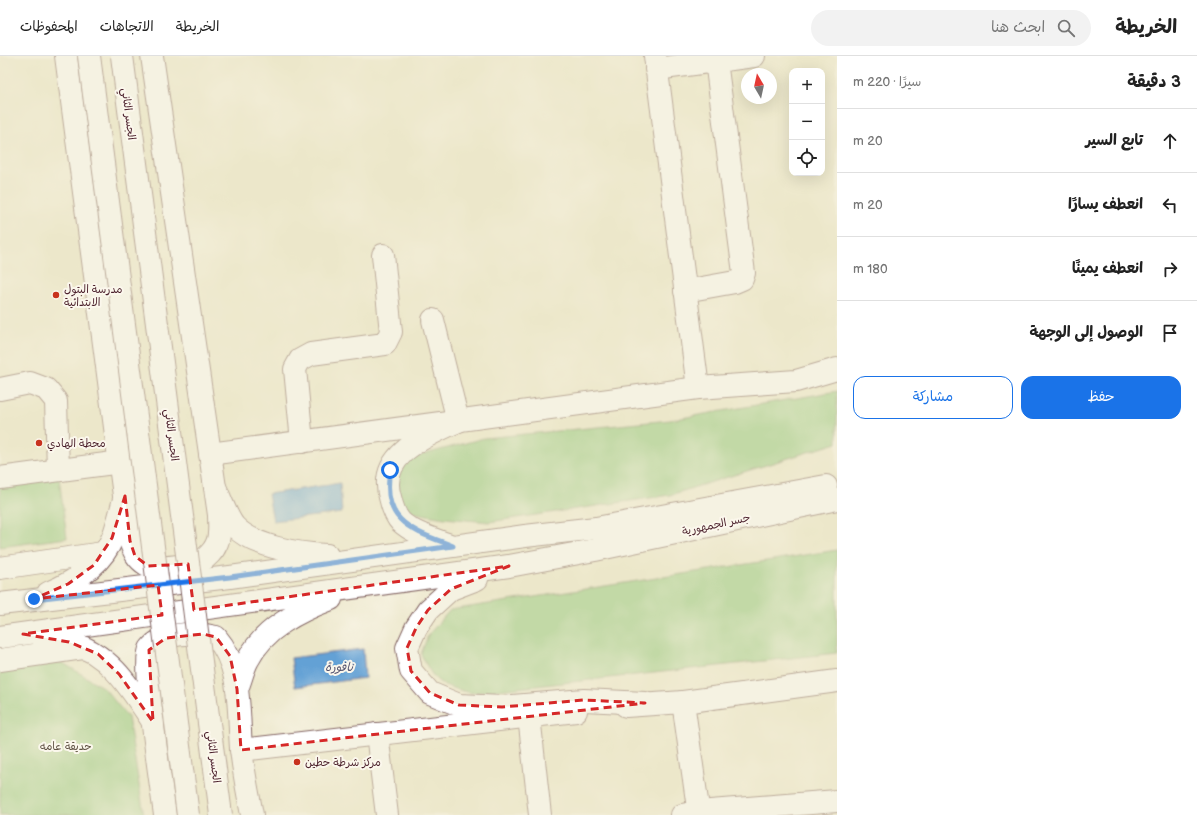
<!DOCTYPE html>
<html lang="ar">
<meta charset="utf-8">
<style>
body{margin:0;font-family:"Balsamiq Sans","Playpen Sans Arabic",sans-serif;background:#f2f2f2;color:#222;direction:rtl}
.controls{position:absolute;right:12px;top:12px;display:grid;overflow:hidden;border-radius:8px;box-shadow:0 4px 16px #0002}
.controls button{width:36px;height:36px;display:grid;place-items:center;padding:0;border:0;border-bottom:1px solid #e0e0e0;background:#fff;color:#222;font:20px sans-serif}
.compass{position:absolute;left:741px;top:12px;width:36px;height:36px;border-radius:50%;background:#fff;box-shadow:0 4px 16px #0002;rotate:351deg}
.stop{position:absolute;width:12px;height:12px;margin:-9px;border:3px solid #1a73e8;border-radius:50%;background:#fff}
.stop.end{background:#1a73e8;border-color:#fff;box-shadow:0 1px 4px #0008}
.list{margin:0;padding:0;list-style:none}
h2{display:flex;justify-content:space-between;align-items:center;height:52px;margin:0;padding:0 16px;font-size:17px}
h2 small{font-size:13px;font-weight:400;color:#767676}
.list li{display:grid;grid-template-columns:26px 1fr auto;gap:12px;align-items:center;box-sizing:border-box;height:64px;padding:0 16px;border-top:1px solid #e0e0e0}
.list b{display:block;font-size:15px;white-space:nowrap}
.list em{font-size:13px;font-style:normal;color:#767676}
.actions{display:flex;gap:8px;padding:12px 16px}
.actions a{flex:1;padding:9px 0;border:1px solid #1a73e8;border-radius:12px;text-align:center;font-size:14px;color:#1a73e8}
.actions .main{background:#1a73e8;color:#fff}
.icon{flex:none;width:22px;height:22px;fill:none;stroke:currentColor;stroke-width:2;stroke-linecap:round;stroke-linejoin:round}
.map{position:relative;flex:none;width:837px;height:759px;overflow:hidden;direction:ltr}
header{display:flex;align-items:center;gap:24px;box-sizing:border-box;height:56px;padding:0 20px;background:#fff;border-bottom:1px solid #e0e0e0}
header strong{font-size:19px}
nav{display:flex;gap:22px;margin-inline-start:auto;font-size:14px}
.search{width:280px;height:36px;background:#f2f2f2;display:flex;align-items:center;gap:10px;box-sizing:border-box;padding:0 14px;border-radius:22px;color:#767676;font-size:15px}
main{display:flex}
aside{flex:1;background:#fff}
.map>svg:first-child{display:block}
</style>
<header>
<strong>الخريطة</strong>
<div class="search"><svg class="icon" aria-label="search" viewBox="0 0 24 24"><circle cx="10" cy="10" r="6"/><path d="M15 15l6 6"/></svg>ابحث هنا</div>
<nav><a>الخريطة</a><a>الاتجاهات</a><a>المحفوظات</a></nav>
</header>
<main>
<aside>
<h2>3 دقيقة<small>سيرًا · 220 m</small></h2>
<ul class="list">
<li><svg class="icon" aria-label="ahead" viewBox="0 0 24 24"><path d="M12 20V5M6 11l6-6 6 6"/></svg><div><b>تابع السير</b></div><em>20 m</em></li>
<li><svg class="icon" aria-label="left" viewBox="0 0 24 24"><path d="M17 20v-9H6M10 6l-5 5 5 5"/></svg><div><b>انعطف يسارًا</b></div><em>20 m</em></li>
<li><svg class="icon" aria-label="right" viewBox="0 0 24 24"><path d="M7 20v-9h11M14 6l5 5-5 5"/></svg><div><b>انعطف يمينًا</b></div><em>180 m</em></li>
<li><svg class="icon" aria-label="arrive" viewBox="0 0 24 24"><path d="M6 21V4h12l-3 4 3 4H6"/></svg><div><b>الوصول إلى الوجهة</b></div></li>
</ul>
<div class="actions"><a class="main">حفظ</a><a>مشاركة</a></div>
</aside>
<div class="map">
<svg width="837" height="759" viewBox="0 0 837 759">
<rect width="100%" height="100%" fill="#fbf7ec"/>
<filter id="ink" filterUnits="userSpaceOnUse"><feTurbulence type="fractalNoise" baseFrequency=".025" numOctaves="2"/><feDisplacementMap in="SourceGraphic" scale="8" xChannelSelector="R" yChannelSelector="G"/><feConvolveMatrix kernelMatrix="1 2 1 2 8 2 1 2 1" color-interpolation-filters="sRGB"/></filter>
<filter id="wash" filterUnits="userSpaceOnUse"><feTurbulence type="fractalNoise" baseFrequency=".012" numOctaves="4" result="noise"/><feDisplacementMap in="SourceGraphic" scale="16" xChannelSelector="R" yChannelSelector="G"/><feGaussianBlur stdDeviation="0.9" result="paint"/><feColorMatrix in="noise" values="0 0 0 0 0 0 0 0 0 0 0 0 0 0 0 0 0 1.4 0 .05"/><feComposite in="paint" operator="in"/></filter>
<g filter="url(#wash)">
<rect width="100%" height="100%" fill="#ece7ca"/>
<g fill="#8fc77a" stroke="#6c7352">
<path d="M837 335V387L670 439 489 466 444 462 404 455 393 420 403 404 484 382 670 364Z"/>
<path d="M58 414 67 482 0 491V423Z"/>
<path d="M837 494V597L471 637C438 628 436 629 421 598L428 579 450 554Z"/>
<path d="M52 605 63 607 104 632 128 661 144 759H0V611Z"/>
</g>
<g fill="#64a1d5" stroke="#576080">
<path d="M340 427 342 457 273 465 268 438Z"/>
<path d="M363 593 365 622 295 631 291 602Z"/>
</g>
</g>
<g filter="url(#ink)">
<g fill="none" stroke-linecap="round" stroke-linejoin="round">
<g stroke="#836563" stroke-width="24">
<g id="minor">
<path d="M66 0 130 485C134 496 137 503 147 509 156 514 192 509 201 505 207 502 214 494 216 489 221 480 219 469 219 459L152 0"/>
<path d="M655 0 698 332"/>
<path d="M656 13 754 0"/>
<path d="M685 235 735 226 742 223 744 217 716 5"/>
<path d="M433 264 458 365"/>
<path d="M0 333 30 327 46 333 56 345 58 414"/>
<path d="M302 386 295 313 300 304 311 298 385 288 391 276 383 199"/>
<path d="M210 398 698 332 796 325 837 313"/>
<path d="M0 422 121 406"/>
<path d="M0 512 103 497"/>
<path d="M0 604 83 592"/>
<path d="M683 646 699 759"/>
<path d="M626 650 683 646 837 625"/>
<path d="M529 660 540 759"/>
<path d="M377 678 387 759"/>
<path d="M241 694 576 655"/>
<path d="M165 759C162 736 142 606 150 593 163 575 197 576 216 581 242 611 238 654 241 692 243 714 248 737 252 759"/>
<path d="M682 759 698 756 837 745"/>
</g>
</g>
<g stroke="#836563" stroke-width="24">
<g id="major">
<path d="M215 431C221 443 226 460 234 470 253 491 300 498 327 499"/>
<path d="M452 490C435 483 414 478 401 466 395 460 392 450 390 441 377 398 427 380 458 365"/>
<path d="M477 523 451 533 428 554 416 572 407 592 411 615 430 637 459 649 502 651 584 644 645 647"/>
<path d="M48 537C74 526 102 509 113 481 118 468 121 453 125 440"/>
<path d="M0 548 230 521 525 480 596 472 826 430"/>
<path d="M0 581 509 510 595 494 837 443"/>
<path d="M42 581C50 583 60 583 69 586 110 597 131 633 153 666"/>
<path d="M237 633C241 624 243 613 248 604 264 572 299 555 331 543"/>
</g>
</g>
<use href="#minor" stroke="#fff" stroke-width="22"/>
<use href="#major" stroke="#fff" stroke-width="22"/>
<g stroke="#836563" stroke-width="24" stroke-linecap="butt">
<g id="major-bridge">
<path d="M89 0 188 759"/>
<path d="M122 0 221 759"/>
</g>
</g>
<use href="#major-bridge" stroke="#fff" stroke-width="22"/>
</g>
</g>
<g fill="none" stroke-linecap="round" stroke-linejoin="round" filter="url(#ink)">
<path stroke="#1a73e8" stroke-width="5" d="M34 543 230 521 453 490C412 474 381 467 390 414"/>
</g>
<path d="M0 0H837V759H0ZM125 440 130 485 135 500 148 510 188 508 194 554 509 510 451 533 428 554 416 572 407 592 411 615 430 637 459 649 502 651 584 644 645 647 241 694 237 633 230 600 216 581 203 578 166 582 149 594 153 666 119 618 98 598 69 586 23 578 162 559 158 529 34 543 68 528 94 509 112 482Z" fill="#ece7ca" fill-opacity=".55" fill-rule="evenodd"/>
<path fill="none" stroke="#d62828" stroke-width="3" stroke-dasharray="8 5" stroke-linejoin="round" d="M125 440 130 485 135 500 148 510 188 508 194 554 509 510 451 533 428 554 416 572 407 592 411 615 430 637 459 649 502 651 584 644 645 647 241 694 237 633 230 600 216 581 203 578 166 582 149 594 153 666 119 618 98 598 69 586 23 578 162 559 158 529 34 543 68 528 94 509 112 482Z"/>
<g fill="#c8321e" stroke="#fbf7ec" stroke-width="1.5">
<circle cx="56" cy="239" r="4"/>
<circle cx="39" cy="387" r="4"/>
<circle cx="297" cy="706" r="4"/>
</g>
<g text-anchor="middle" stroke-width="4" stroke-linejoin="round" paint-order="stroke">
<g font-size="11" fill="#4a1f2b" stroke="#fbf7ec">
<text transform="translate(129 58) rotate(83)" y="4">الجسر الثاني</text>
<text transform="translate(172 379) rotate(83)" y="4">الجسر الثاني</text>
<text transform="translate(716 468) rotate(-12)" y="4">جسر الجمهورية</text>
<text transform="translate(214 701) rotate(83)" y="4">الجسر الثاني</text>
</g>
<g font-size="11" fill="#4a1f2b" stroke="#fbf7ec" text-anchor="start">
<text x="64" y="237">مدرسة البتول<tspan x="64" dy="13">الابتدائية</tspan></text>
<text x="47" y="391">محطة الهادي</text>
<text x="305" y="710">مركز شرطة حطين</text>
</g>
<g font-size="11" fill="#5f5143" stroke="#fbf7ec">
<text x="66" y="694">حديقة عامه</text>
</g>
<g font-size="12" font-style="italic" fill="#54536f" stroke="#fbf7ec">
<text x="339" y="615">نافورة</text>
</g>
</g>
</svg>
<div class="controls">
<button>+</button>
<button>−</button>
<button><svg class="icon" aria-label="locate" viewBox="0 0 24 24"><circle cx="12" cy="12" r="6"/><path d="M12 2v4M12 18v4M2 12h4M18 12h4"/></svg></button>
</div>
<svg class="compass" viewBox="-18 -18 36 36"><path d="M0-13l5 13h-10z" fill="#e53935"/><path d="M0 13l5-13h-10z" fill="#767676"/></svg>
<div class="stop" style="left:390px;top:414px"></div>
<div class="stop end" style="left:34px;top:543px"></div>
</div>
</main>
